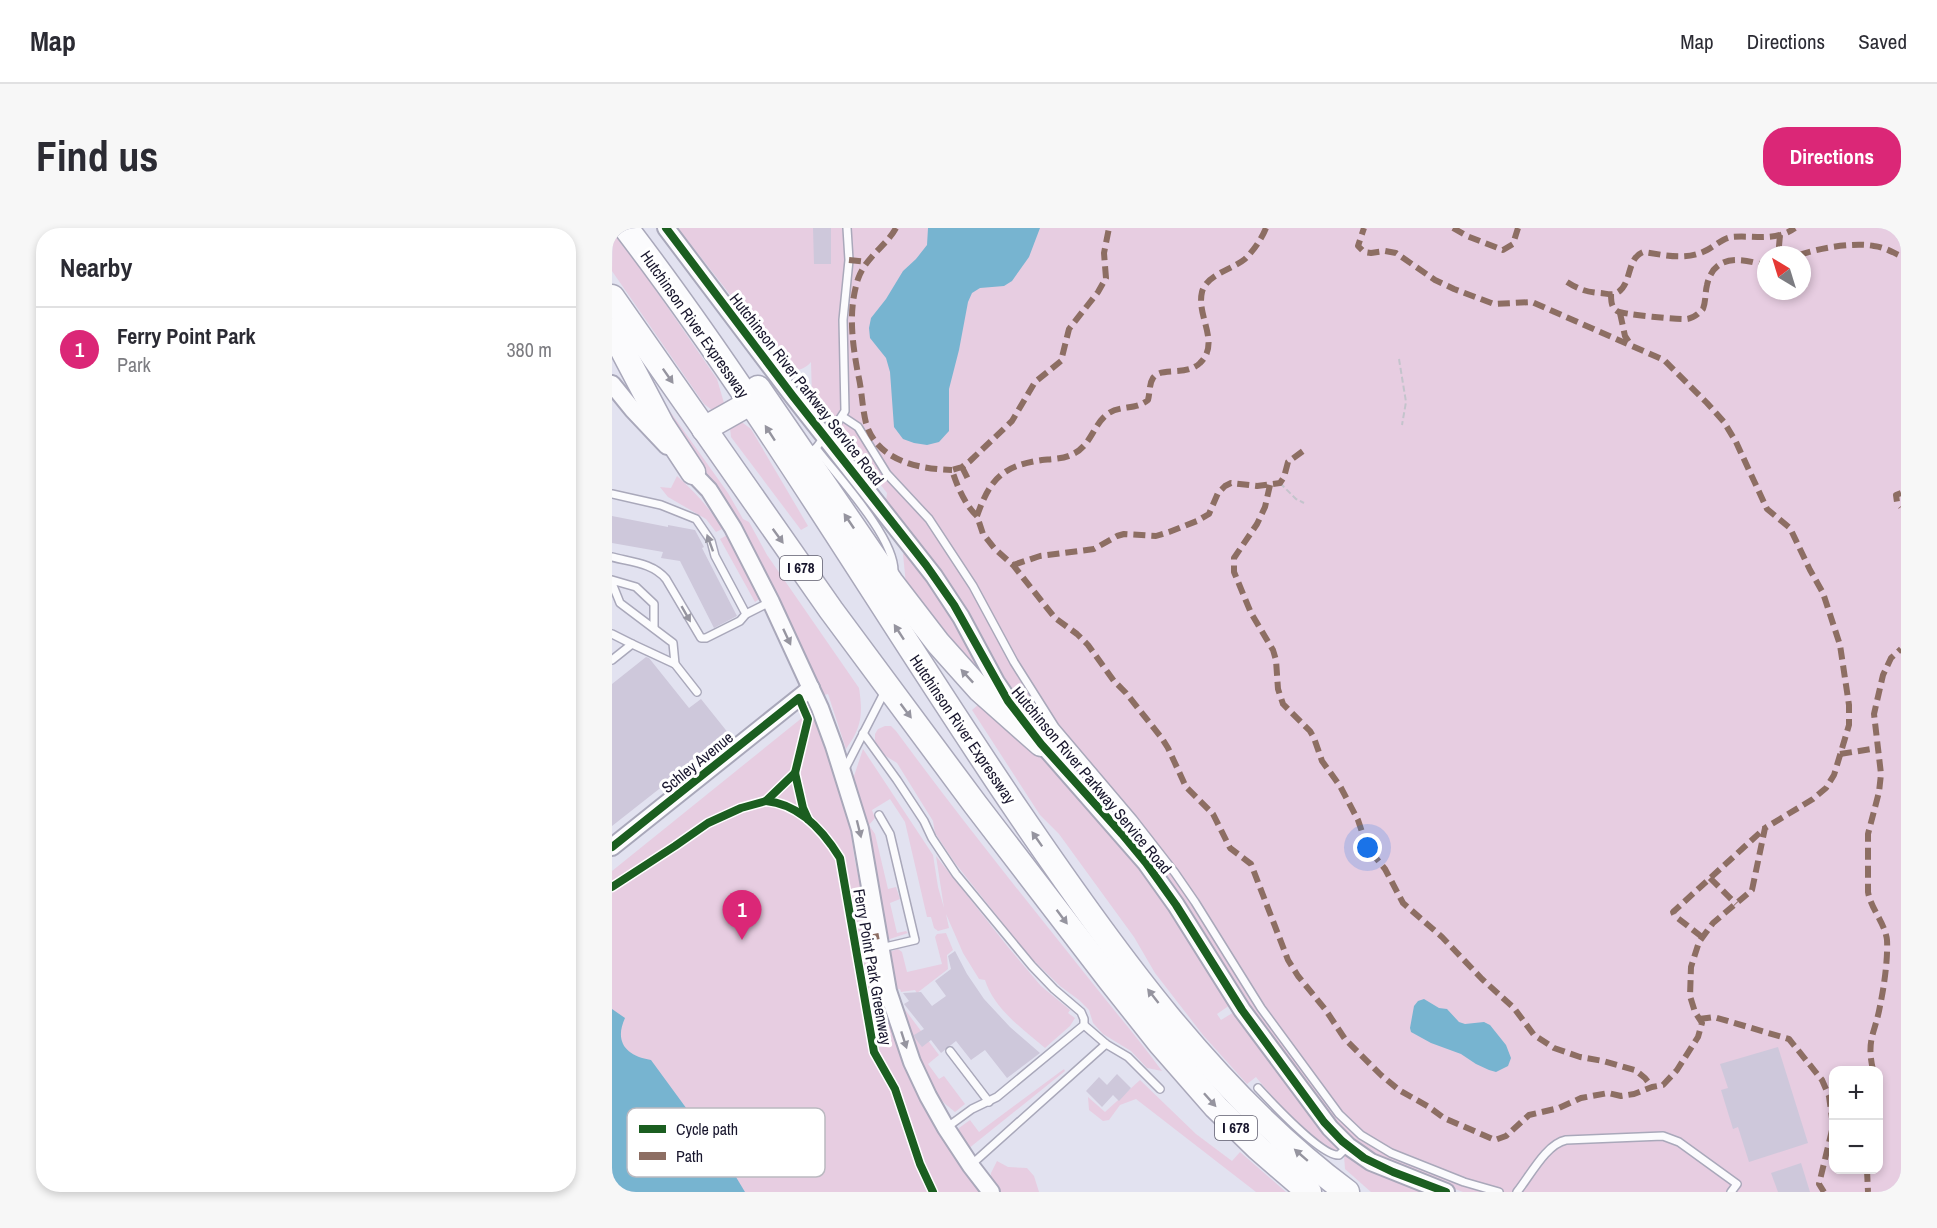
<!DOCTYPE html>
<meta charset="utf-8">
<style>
body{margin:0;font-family:"Archivo Narrow",sans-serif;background:#f7f7f7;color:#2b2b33}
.controls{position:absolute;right:18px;bottom:18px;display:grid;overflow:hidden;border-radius:12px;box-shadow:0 3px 9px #0003}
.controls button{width:54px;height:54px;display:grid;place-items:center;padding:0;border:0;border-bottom:2px solid #e1e1e2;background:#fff;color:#2b2b33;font:30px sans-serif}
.compass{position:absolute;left:1145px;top:18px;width:54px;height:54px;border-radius:50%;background:#fff;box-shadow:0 3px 9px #0003;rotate:322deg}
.you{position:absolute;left:756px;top:620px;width:21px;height:21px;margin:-15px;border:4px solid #fff;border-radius:50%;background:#1a73e8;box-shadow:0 0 0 9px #1a73e833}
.badge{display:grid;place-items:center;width:39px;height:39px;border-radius:50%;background:#db2777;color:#fff;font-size:20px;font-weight:700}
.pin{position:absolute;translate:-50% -50px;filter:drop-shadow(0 2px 3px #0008)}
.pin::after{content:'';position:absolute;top:32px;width:21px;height:18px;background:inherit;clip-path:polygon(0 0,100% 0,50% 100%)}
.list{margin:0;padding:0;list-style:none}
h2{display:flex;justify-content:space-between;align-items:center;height:78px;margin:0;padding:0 24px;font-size:26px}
h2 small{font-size:20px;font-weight:400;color:#7c7c81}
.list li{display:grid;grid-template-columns:39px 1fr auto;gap:18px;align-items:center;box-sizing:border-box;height:84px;padding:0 24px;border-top:2px solid #e1e1e2}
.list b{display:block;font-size:22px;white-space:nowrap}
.list p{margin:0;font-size:20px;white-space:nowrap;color:#7c7c81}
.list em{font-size:20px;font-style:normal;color:#7c7c81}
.map{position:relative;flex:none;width:1289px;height:964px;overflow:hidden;border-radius:24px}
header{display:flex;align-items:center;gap:36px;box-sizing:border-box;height:84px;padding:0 30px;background:#fff;border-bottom:2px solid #e1e1e2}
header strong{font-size:28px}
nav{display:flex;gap:33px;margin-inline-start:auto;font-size:21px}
.intro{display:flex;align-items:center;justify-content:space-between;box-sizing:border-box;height:144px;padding:0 36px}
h1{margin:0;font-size:42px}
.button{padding:15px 27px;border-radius:24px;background:#db2777;color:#fff;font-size:21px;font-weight:700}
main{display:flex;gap:36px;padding:0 36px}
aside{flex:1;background:#fff;border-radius:24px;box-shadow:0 3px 9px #0003}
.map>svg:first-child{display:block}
</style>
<header>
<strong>Map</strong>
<nav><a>Map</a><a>Directions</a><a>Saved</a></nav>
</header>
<div class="intro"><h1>Find us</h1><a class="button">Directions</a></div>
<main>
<aside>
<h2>Nearby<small></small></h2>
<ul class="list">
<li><span class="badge">1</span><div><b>Ferry Point Park</b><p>Park</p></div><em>380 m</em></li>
</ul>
</aside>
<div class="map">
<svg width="1289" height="964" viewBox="0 0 1289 964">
<rect width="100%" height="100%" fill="#e2e2f0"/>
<g fill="#e7cde1" fill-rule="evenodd">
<path d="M1 0 105 151 112 175 100 182 92 176 0 43Z"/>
<path d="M66 0H1289V964H851L776 935 753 922 719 892 414 486 274 274 275 265 268 256 260 257 228 217 226 209 231 200 200 170 199 134C192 142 183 145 173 137ZM1154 27H1190V63H1154ZM1222 842H1266V942H1222Z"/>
<path d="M52 175 116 265 131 291 137 294 155 327 247 460C251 486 250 499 234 521L216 466 209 468 180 400 124 290 105 258 74 221Z"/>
<path d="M123 195H131L139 201 196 298 189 302 119 209 118 200Z"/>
<path d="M65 248C83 264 98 280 110 301L104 304 94 291 56 269 48 259 59 260Z"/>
<path d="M117 306 150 369 143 374 108 311Z"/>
<path d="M295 324C323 364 349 403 371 446L368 450 295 367 291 326Z"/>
<path d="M367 476 431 528 503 609 533 646 562 688 618 777 605 786 609 792 622 784 695 883 728 920C724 922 723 923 719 921 702 916 656 864 644 849L635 856 591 807 543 745 522 709 447 606 428 587 360 482Z"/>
<path d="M191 489 202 490 208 496 235 579 243 633 279 797 304 858 373 964H120L0 809V643Z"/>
<path d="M273 498H279L284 503C345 586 409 666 474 747 499 779 526 810 550 843L535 840 519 823 491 806 481 795 477 782 467 772 448 758 416 727 343 635 323 605 321 593 285 535 272 527 263 515V506L266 501Z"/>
<path d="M251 521 321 627 326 659 332 680 324 628 396 719 429 758 458 782 456 785 463 790 458 798 433 820C411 801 382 781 373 752L367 751 351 725 334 686 337 700 326 703 322 700 319 689H315L293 594 278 571 260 582 263 590 257 597 263 606 276 661 284 659 288 671 278 675 285 705 294 703 296 705 278 711 274 710 241 551Z"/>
<path d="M334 705 341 722 335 727 336 741 305 765 303 762 289 764 288 761 283 762 277 724 286 721 290 724 295 744 330 736 323 709 325 706Z"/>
<path d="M288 775 327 827 316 836 327 851 332 848 353 876 343 884C337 879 330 874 326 868 307 841 297 806 288 775Z"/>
<path d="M452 841 453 843 356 921 346 905 347 900 358 892 367 904Z"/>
<path d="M528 852 584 906 620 933 628 924 674 964H644L524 871 508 877 497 892 491 893 477 882 476 869 493 884Z"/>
<path d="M735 926 815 964H759L733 941 732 928Z"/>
<path d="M385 933 396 939 415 940 422 948 427 964H389L378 952 379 945Z"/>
</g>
<g fill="#77b4d0">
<path d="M316 0H428L417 29 400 53 392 58 368 60 360 65 356 74 347 122 337 161V203L327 214 315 217 302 215 291 211 282 199 278 144 274 130 258 110 257 100 259 90 274 71 291 43 304 31 315 17Z"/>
<path d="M812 771 827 780 835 781 847 794 853 796 872 794 878 797 894 817 899 830 896 838 884 844 877 842 864 836 849 826 819 815 799 804 798 800 802 778 806 773Z"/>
<path d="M0 781 13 790C2 814 14 828 39 832L121 944 133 964H0Z"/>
</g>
<g fill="#cec8db">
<path d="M201 0H219V36H202Z"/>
<path d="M0 288 56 299V297L83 302 92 319 90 320 125 388 102 400 68 333 49 330 51 324 0 315Z"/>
<path d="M34 429 37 430 77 480 89 471 117 506 0 598V456Z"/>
<path d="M343 723 355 746 372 771 398 799 428 825 395 850 373 822 359 832 344 813 329 825 319 812 310 819 303 810 302 807 312 801 292 776 297 773 291 765 309 764 320 778 334 768 323 753 339 741 336 728Z"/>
<path d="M1166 819 1196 915 1137 934 1126 899 1121 901 1109 862 1116 860 1108 836Z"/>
<path d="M505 846 519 860 507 873 501 867 490 879 474 863 487 849 495 857Z"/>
<path d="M1189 935 1198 964H1166L1159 945Z"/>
</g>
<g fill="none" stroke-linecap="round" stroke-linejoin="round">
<g stroke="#a9a8ba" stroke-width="10">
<g id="service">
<path d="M231 189 246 199 275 246 317 291 361 358 402 434 443 499 521 591 563 645 583 674 649 780 727 886 749 907 779 925 852 954 887 964"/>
<path d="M204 220C225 248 282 308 282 343"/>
<path d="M196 225 204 220 213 208 222 200 233 183 231 92 237 32 235 0"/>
<path d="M0 266 49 277 84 291 99 313 103 328 134 386"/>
<path d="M0 329C19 334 41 335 54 351L89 410H94L128 393 134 386 158 374"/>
<path d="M0 352 24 359 42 376V400"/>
<path d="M0 355 8 375 61 415 63 436"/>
<path d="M0 406 20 416"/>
<path d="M0 432 20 416 63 436 85 464"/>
<path d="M251 505 285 552 312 593 320 610 344 646 420 738 442 761 469 784 472 791V797L385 869 360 881 334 900"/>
<path d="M233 541 273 463"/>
<path d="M267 587 278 606 303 712 269 720"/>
<path d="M472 797 494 816 516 829 548 861"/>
<path d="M338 823 377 874"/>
<path d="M646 860C659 874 710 929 727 927L736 918"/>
<path d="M360 936 494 816"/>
<path d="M905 964C918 948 934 916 954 912L1051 908 1067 914 1125 956 1119 964"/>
</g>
</g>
<g stroke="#a9a8ba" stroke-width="20">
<g id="tertiary">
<path d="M54 0 180 167 322 348 349 389 384 454 405 485"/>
<path d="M0 156 21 182 55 218"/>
<path d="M73 237 97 262 121 300 159 374 208 480 222 518 248 601 276 763 300 834 316 868 334 900 359 938 379 964"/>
<path d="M423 508 534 635 564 677 630 782 718 900 736 918 759 934 834 964"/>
<path d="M0 619 199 460"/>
</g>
</g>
<g stroke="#a9a8ba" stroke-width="27">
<g id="motorway">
<path d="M14 0C156 186 275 391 407 585 499 720 602 865 735 964"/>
<path d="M0 69 219 382 363 576 498 752 548 815 604 879 646 920 697 964"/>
<path d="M0 102 50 197 81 244"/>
<path d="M146 160 279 354 326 415 368 462 429 516"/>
<path d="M92 201 138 175"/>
</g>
</g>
<g stroke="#c4c4cc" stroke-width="2" stroke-dasharray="6 3" stroke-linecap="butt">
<path d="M787 131 794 174 790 197"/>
<path d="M668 255 684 271 692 275"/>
</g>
<use href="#service" stroke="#fbfbfd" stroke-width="7"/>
<use href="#tertiary" stroke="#fbfbfd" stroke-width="16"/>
<use href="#motorway" stroke="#fbfbfd" stroke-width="24"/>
<g stroke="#8d6e63" stroke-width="6" stroke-dasharray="12 6" stroke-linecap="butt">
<path d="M284 0C274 18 253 30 246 51 236 83 240 113 246 146 250 162 250 179 254 195 265 233 307 241 340 242"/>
<path d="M654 0C649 12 642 22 633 31 621 41 594 47 590 64 584 88 609 115 588 135 574 149 549 138 541 150 537 156 538 165 536 172 523 183 506 176 493 188 481 199 478 218 461 226 452 231 440 231 430 232 390 238 378 251 365 288L371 306 383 321 401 337 443 390 465 406 476 417 502 453 514 465 549 509 556 520 574 559 601 586 618 620 639 636 676 732 686 748 713 781 733 811 769 847 787 862 817 879 832 890 883 912 894 908 917 887 947 880 969 870 996 865 1009 868 1022 866 1040 859 1051 857 1065 842 1086 809 1090 795 1083 784 1078 768 1079 739 1087 714 1101 695 1140 662 1153 600 1201 571 1214 560 1222 547 1237 497V477L1228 417 1211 365 1198 342 1178 300 1155 281 1124 214 1112 194 1095 175 1052 132 920 74 882 76 842 61 823 52 784 25 773 23 759 25 752 24 746 18 752 0"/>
<path d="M841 0 855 8 891 22 901 16 906 0"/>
<path d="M1168 7 1167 18 1178 27"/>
<path d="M1187 27C1207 20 1242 14 1262 18 1272 19 1280 24 1289 28"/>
<path d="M237 32 255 34"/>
<path d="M955 54C966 61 974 64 987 65 992 65 997 67 1002 66 1021 60 1013 31 1031 24 1053 27 1074 33 1095 22 1103 18 1111 10 1120 9 1142 7 1163 14 1183 0"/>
<path d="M999 66C999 73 999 79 1005 83 1007 86 1069 92 1075 91 1082 90 1086 86 1091 81 1094 73 1093 65 1095 57 1102 25 1131 30 1154 38"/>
<path d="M1008 85 1013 108 1019 117"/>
<path d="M350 239 357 253"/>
<path d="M658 257 653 279 645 296 622 330V344L639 385 661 422 664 432 666 461 671 476 698 503 702 510 710 533 728 558 746 592 755 619 773 641 791 675 830 709 870 751 902 780 922 807 942 820 968 829 991 833 1023 842 1033 850 1040 859"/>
<path d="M1289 265 1284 267 1285 274 1289 279"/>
<path d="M365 288C353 277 345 258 340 242L350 239 358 233 400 193 423 154 449 133 457 101 486 64 494 50 492 25 497 0"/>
<path d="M401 337 428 328 482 321 505 308 512 306 544 308 557 304 585 293 597 286 606 265 613 258 619 255 645 258 668 255 672 249 676 234 691 223"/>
<path d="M1228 526 1266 520"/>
<path d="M1098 650 1124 676"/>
<path d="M1090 709 1063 688 1061 684 1153 600"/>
<path d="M242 713 267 708"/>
<path d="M1087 791 1102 789 1177 811 1210 852 1217 868 1221 898 1207 956 1212 964"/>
<path d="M1261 842C1254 811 1263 806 1268 778 1272 759 1276 731 1275 712 1273 695 1259 681 1256 664V606L1267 564 1269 546 1262 486 1271 447 1279 430 1289 421"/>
<path d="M1255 942 1256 964"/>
</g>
<g stroke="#fff" stroke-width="11">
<g id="cycleway">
<path d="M54 0 180 167 314 337 342 377 396 473 429 516 510 606 534 635 564 677 630 782 712 894 730 913 752 930 781 944 834 964"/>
<path d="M154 573C187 576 212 604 228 630L262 824 283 861 308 936 321 964"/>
<path d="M0 619 187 470 196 491 183 545 191 580 196 591"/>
<path d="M0 659 63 618 96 595 129 580 154 573 183 545"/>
</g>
</g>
<use href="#cycleway" stroke="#1b5e20" stroke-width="8"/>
</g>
<defs><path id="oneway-solid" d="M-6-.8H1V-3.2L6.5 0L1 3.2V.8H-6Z" transform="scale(1.5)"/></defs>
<g fill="#95949f">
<use href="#oneway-solid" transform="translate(56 148) rotate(55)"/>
<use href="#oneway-solid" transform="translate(158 205) rotate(-123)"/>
<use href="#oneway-solid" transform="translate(237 293) rotate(-124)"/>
<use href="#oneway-solid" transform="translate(166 308) rotate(54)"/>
<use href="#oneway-solid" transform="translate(98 315) rotate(-110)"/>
<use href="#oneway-solid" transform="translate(74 386) rotate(60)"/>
<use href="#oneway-solid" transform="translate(287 404) rotate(-123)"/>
<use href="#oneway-solid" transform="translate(175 409) rotate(65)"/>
<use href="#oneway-solid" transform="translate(355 448) rotate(-133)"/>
<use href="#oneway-solid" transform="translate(294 483) rotate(53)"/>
<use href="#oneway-solid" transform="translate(247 601) rotate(76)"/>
<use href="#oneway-solid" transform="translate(425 611) rotate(-125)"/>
<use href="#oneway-solid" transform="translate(450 689) rotate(53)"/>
<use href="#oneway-solid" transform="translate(541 768) rotate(-128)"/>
<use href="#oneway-solid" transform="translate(292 812) rotate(72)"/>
<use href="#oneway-solid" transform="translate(598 872) rotate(48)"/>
<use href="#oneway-solid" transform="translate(689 927) rotate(-139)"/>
</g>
<g text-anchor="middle" stroke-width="6" stroke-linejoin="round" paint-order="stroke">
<g fill="#fff" stroke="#5d5c6c" stroke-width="1.5">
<rect x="168" y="328" width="42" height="24" rx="4.5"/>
<rect x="603" y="888" width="42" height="24" rx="4.5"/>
</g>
<g font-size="15" font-weight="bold" fill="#18162d">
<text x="189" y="345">I 678</text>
<text x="624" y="905">I 678</text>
</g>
<g font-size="16" fill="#18162d" stroke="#fff">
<text transform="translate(83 96) rotate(55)" y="6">Hutchinson River Expressway</text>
<text transform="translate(195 161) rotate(52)" y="6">Hutchinson River Parkway Service Road</text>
<text transform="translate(351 501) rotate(56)" y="6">Hutchinson River Expressway</text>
<text transform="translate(85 534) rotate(-39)" y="6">Schley Avenue</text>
<text transform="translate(480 552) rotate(50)" y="6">Hutchinson River Parkway Service Road</text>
<text transform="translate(261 739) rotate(80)" y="6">Ferry Point Park Greenway</text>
</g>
</g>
<rect x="15" y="880" width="198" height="69" rx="9" fill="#fff" stroke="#bab9c0" stroke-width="1.5"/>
<rect x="27" y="897" width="27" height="8" fill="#1b5e20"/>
<rect x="27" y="924" width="27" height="8" fill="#8d6e63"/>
<g font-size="16" fill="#18162d">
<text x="64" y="907">Cycle path</text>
<text x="64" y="934">Path</text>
</g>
</svg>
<div class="controls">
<button>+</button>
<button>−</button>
</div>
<svg class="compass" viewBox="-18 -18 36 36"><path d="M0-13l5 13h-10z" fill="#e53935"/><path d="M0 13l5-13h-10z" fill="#7c7c81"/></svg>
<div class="you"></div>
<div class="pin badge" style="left:130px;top:712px">1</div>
</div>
</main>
